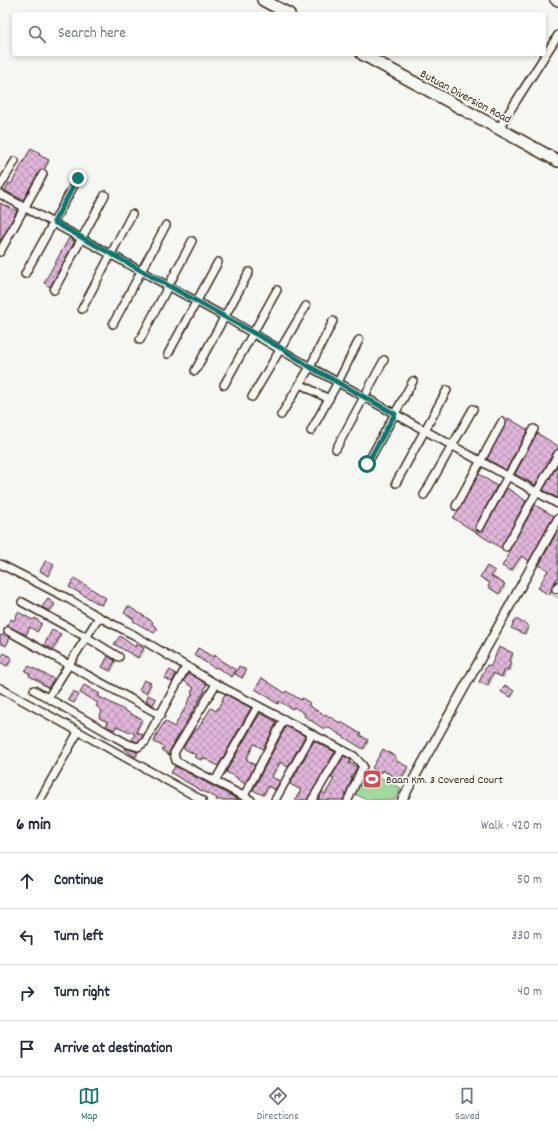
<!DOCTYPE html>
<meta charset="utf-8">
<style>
body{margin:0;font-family:Dekko,sans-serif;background:#f2f2f3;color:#1f2937}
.stop{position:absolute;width:12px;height:12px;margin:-9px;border:3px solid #0f766e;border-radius:50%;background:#fff}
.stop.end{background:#0f766e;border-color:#fff;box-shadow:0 1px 4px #0008}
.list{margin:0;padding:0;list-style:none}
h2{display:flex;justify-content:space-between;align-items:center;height:52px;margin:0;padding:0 16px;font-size:17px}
h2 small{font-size:13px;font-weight:400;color:#747a83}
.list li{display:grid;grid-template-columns:26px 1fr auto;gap:12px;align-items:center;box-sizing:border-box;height:56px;padding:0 16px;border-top:1px solid #e0e1e3}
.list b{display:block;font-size:15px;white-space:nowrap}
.list em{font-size:13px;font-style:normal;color:#747a83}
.icon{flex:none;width:22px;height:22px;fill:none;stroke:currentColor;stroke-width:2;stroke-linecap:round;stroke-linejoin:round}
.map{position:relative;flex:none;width:558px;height:800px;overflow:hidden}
.search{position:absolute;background:#fff;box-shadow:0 2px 6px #0003;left:12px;right:12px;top:12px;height:44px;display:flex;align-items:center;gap:10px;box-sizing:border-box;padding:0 14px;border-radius:4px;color:#747a83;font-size:15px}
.sheet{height:276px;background:#fff}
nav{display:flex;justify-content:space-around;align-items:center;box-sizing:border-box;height:56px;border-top:1px solid #e0e1e3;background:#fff;font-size:11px;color:#747a83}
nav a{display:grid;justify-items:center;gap:2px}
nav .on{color:#0f766e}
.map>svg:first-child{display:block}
</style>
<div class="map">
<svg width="558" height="800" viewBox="0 0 558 800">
<defs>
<pattern id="building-cross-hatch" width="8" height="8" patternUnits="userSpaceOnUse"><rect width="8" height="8" fill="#e0b5da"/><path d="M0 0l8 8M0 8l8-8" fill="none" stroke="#b793b0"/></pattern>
</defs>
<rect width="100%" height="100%" fill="#f6f6f2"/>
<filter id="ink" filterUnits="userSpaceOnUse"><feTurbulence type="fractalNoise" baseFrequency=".025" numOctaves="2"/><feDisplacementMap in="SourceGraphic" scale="8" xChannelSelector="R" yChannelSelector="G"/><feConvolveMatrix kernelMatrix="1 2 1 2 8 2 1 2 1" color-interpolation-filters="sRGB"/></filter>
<g filter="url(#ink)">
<path fill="#a1d99e" stroke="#6e825e" d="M366 770 401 788 394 800H367L353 793Z"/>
<g fill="#0003">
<path d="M39 154 40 156 50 162 45 171 40 173 25 201 8 192 11 185Z"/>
<path d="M0 204 18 213 0 246Z"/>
<path d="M74 242 76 243 52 287 46 284Z"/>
<path d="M527 431 529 432 508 470 490 461Z"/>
<path d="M558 447V451L536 486 516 474Z"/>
<path d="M496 487 498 488 477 526 476 530 478 532 481 533 525 502 527 503 503 548 456 519Z"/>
<path d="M553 517 554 518 530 561 523 557 513 572 505 567Z"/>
<path d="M558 532V582L553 588V593L556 595 558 594V599L539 588 549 571Z"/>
<path d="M53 565 55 567 49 577 41 571Z"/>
<path d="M494 571 496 573 492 578 506 587 501 594 491 588V583L483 578Z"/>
<path d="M72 588 105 599 107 600 102 606Z"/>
<path d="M54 605 56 606 51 612 45 608Z"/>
<path d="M34 621 42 625 38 632 31 627 27 635 10 627 14 622Z"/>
<path d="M528 627 530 628 526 635 514 629Z"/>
<path d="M60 635 62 636 55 650 46 645Z"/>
<path d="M117 645 143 649 145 651 140 658Z"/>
<path d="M4 654 13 660 9 667 0 661Z"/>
<path d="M512 654 514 656 511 663 513 665 510 672 508 671 504 678 495 674 489 687 480 682 492 668Z"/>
<path d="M195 655 220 660 221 662 236 673 245 671 247 672 243 679 235 674 233 677 218 667 217 669 215 668Z"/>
<path d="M115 661 116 663 112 672 105 668Z"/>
<path d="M29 667 55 681 50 688 43 684Z"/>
<path d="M170 671 177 676 174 683 168 679Z"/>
<path d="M150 684 152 685 148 694 142 691Z"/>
<path d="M206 685 207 686 205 690 206 692 170 752V755L164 751 165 747 155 742 174 728Z"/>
<path d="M258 690 285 694 301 701 302 699 311 705 309 707 325 716 360 734 362 736 361 737 369 742 365 750 333 730 327 728 326 729 306 717V714L295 707 294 710 281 702 279 705Z"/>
<path d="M514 692 515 693 512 698 504 693Z"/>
<path d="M82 694 99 695 100 696 99 698 142 720 143 721 137 733 143 737 139 742 134 741 136 734 118 726 115 731 108 727 109 723 101 719 103 711 99 703Z"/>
<path d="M251 709 252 710 219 766 204 758 202 761 197 758V755L184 748 197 731 216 712Z"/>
<path d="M260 714 278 724 264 750 255 744 247 761 255 767 246 784 239 778Z"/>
<path d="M286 727 306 738 290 767 282 763 272 779 281 784 277 791 270 787 265 796 256 791Z"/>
<path d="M127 750 138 753 139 754 137 758Z"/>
<path d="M334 753 336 754 309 800H296Z"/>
<path d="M396 758 397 759 396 762 409 770 402 781 384 770 382 774 374 769Z"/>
<path d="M350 761 352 762 350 764 357 769 351 780 353 781 344 800H319L326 795 335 780 332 778Z"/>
</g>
<g fill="url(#building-cross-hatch)" stroke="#3b2a1e">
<path d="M31 148 40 153 39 155 49 160 44 169 39 172 23 200 5 191 9 183 11 184Z"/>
<path d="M0 203 17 211 0 242Z"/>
<path d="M69 238 75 241 50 287 44 283Z"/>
<path d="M508 418 528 430 506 470 487 459Z"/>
<path d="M537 433 558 446V449L554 452 535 485 515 474Z"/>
<path d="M558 464V498L543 490Z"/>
<path d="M479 474 497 486 476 525 475 527 477 531 480 532 484 529 507 488 526 501 501 548 453 518 460 508Z"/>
<path d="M535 505 554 516 529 561 521 556 511 571 502 566 510 553 508 552 510 549Z"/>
<path d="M558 530V577L552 586 551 591 549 595 538 588 548 570 539 565Z"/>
<path d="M46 560 54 564 48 576 40 571Z"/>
<path d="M487 566 495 571 491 576 505 584 499 594 488 587 490 583 480 577Z"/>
<path d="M74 578 106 598 101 605 69 587Z"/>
<path d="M48 599 55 604 49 611 42 607Z"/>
<path d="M128 606 153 622 152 624 158 629 154 633 133 621 134 619 124 613Z"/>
<path d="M18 612 33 620 35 618 41 623V625L37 632 30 627 26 635 7 626 11 619 14 621Z"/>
<path d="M516 619 529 626 524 634 511 628Z"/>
<path d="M52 630 61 634 53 649 44 645Z"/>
<path d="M4 633 10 638 6 646 0 643V635L2 636Z"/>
<path d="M120 636 135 647 136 644 144 648 138 658 114 644Z"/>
<path d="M499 647 513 653 509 661 511 662 508 670 505 669 502 677 493 673 487 686 479 682 487 665 491 666Z"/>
<path d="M198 648 213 657 214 655 221 659 220 660 236 670 232 677 216 667 215 668 213 667 194 655Z"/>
<path d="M4 653 12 658 7 666 0 662V659Z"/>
<path d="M108 656 115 661 110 671 102 667Z"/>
<path d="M29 666 54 679 48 688 41 683V682L29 676 30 674 25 671Z"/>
<path d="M239 666 246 670 242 678 235 674Z"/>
<path d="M170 670 176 674 172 682 165 678Z"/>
<path d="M189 673 207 684 204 689 205 690 170 750 169 755 162 750 164 747 154 742 157 734 165 721 174 727 188 703H187L193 693 191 692 194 688 184 681Z"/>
<path d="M262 678 285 693 286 691 301 700 302 698 310 703 308 705 324 715 325 714 340 723 341 722 361 734 360 735 368 740 363 749 331 729 325 727 324 729 304 716 305 714 294 707 292 709 279 701 278 704 270 699V698L255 689Z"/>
<path d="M144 680 151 683 146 693 139 690Z"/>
<path d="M84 685 100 694 98 696 135 716 142 719 136 732 143 735 141 739 137 742 132 740 135 734 116 726 114 730 106 726 108 722 99 718 102 711 96 706 98 703 80 693Z"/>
<path d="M505 685 514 691 511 697 501 692Z"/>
<path d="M73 691 79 695 74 703 68 700Z"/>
<path d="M225 694 251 708 218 766 202 757 201 760 194 757 196 755 183 748 195 729 197 730 211 708 216 711 223 700 222 699Z"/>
<path d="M148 695 156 699 153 705 146 701Z"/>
<path d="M260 713 277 722 263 749 254 744 246 759 255 765 245 784 237 779 238 778 226 772Z"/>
<path d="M286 726 305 736 288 767 280 762 271 777 280 781 275 790 268 786 263 795 253 790Z"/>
<path d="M314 741 335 752 307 800H295L301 790 290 784Z"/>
<path d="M126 748 137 752H138L135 757 125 749Z"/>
<path d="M383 749 396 757 395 760 408 767 400 780 382 770 380 773 372 768Z"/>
<path d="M344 756 351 760 349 763 357 767 351 778 352 779 343 800H318L322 792 325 794 334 779 331 778Z"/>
<path d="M175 766 228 794 239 800H216L217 798 202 791 171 773Z"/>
</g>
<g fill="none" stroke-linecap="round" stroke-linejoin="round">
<g stroke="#3b2a1e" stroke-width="10">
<g id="minor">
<path d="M554 0 558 2"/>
<path d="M499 128 558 35"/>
<path d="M0 186 15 161"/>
<path d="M0 194 225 317 310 367 558 504"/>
<path d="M0 252 43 174"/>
<path d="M25 274 78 178"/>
<path d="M54 290 105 195"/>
<path d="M82 309 132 214"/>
<path d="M113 324 166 225"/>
<path d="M140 340 192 241"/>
<path d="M168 354 218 262"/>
<path d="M195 371 249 272"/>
<path d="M300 384 329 399"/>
<path d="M224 385 277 290"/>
<path d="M252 397 306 306"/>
<path d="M281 415 310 367 333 321"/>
<path d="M311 431 338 382 359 340"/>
<path d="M336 449 384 360"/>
<path d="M367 464 413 381"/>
<path d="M396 483 447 390"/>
<path d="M424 495 473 409"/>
<path d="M456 506 502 422"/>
<path d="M480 527 534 429"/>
<path d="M506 547 558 454"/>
<path d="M0 564 67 598 99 617"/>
<path d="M556 589 558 586"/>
<path d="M22 602 86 637 119 657"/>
<path d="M8 631C59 659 109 688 161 715"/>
<path d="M216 684 174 753 176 761 251 800"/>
<path d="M0 688 202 800"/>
<path d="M34 690 117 738 128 744 138 747 145 742 186 667"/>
<path d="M48 698 99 617 134 635 216 684 354 756 363 766 348 800"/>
<path d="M215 781 258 706"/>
<path d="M244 796 284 719"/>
<path d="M40 800 78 732"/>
<path d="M275 800 312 734"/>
<path d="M312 800 342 750"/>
</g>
</g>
<g stroke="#3b2a1e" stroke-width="11">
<path id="tertiary" d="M402 800 558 519"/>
</g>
<g stroke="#3b2a1e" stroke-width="14">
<g id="primary">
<path d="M263 0 289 14"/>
<path d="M362 54 558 161"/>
</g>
</g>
<use href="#minor" stroke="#f6f6f2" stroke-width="7"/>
<use href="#tertiary" stroke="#f6f6f2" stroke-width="8"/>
<use href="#primary" stroke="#f6f6f2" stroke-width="11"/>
</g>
</g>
<g fill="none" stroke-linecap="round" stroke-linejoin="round" filter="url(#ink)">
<path stroke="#0f766e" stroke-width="5" d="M78 178 54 222 225 317 281 348 310 367 395 414 367 464"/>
</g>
<defs>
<g id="stadium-square" transform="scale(1)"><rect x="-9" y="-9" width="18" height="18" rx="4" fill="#d1495b" stroke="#f6f6f2"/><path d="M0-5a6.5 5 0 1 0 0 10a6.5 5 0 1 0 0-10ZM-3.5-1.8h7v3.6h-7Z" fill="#fff"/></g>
</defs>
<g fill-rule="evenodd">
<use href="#stadium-square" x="372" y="779"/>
</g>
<g text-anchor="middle" stroke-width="3.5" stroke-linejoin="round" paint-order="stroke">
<g font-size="12" fill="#3b2a1e" stroke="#f6f6f2">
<text transform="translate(466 96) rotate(28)" y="4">Butuan Diversion Road</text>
</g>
<g font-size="12" fill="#3b2a1e" stroke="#f6f6f2" text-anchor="start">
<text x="386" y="783">Baan Km. 3 Covered Court</text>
</g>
</g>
</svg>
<div class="stop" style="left:367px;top:464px"></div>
<div class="stop end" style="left:78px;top:178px"></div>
<div class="search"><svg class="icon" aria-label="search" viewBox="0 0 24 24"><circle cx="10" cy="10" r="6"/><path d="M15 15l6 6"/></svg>Search here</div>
</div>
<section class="sheet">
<h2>6 min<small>Walk · 420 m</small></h2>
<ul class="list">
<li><svg class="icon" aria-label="ahead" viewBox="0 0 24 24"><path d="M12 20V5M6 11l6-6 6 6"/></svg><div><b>Continue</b></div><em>50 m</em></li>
<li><svg class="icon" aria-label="left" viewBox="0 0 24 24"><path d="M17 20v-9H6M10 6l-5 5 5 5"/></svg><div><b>Turn left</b></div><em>330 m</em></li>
<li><svg class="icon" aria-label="right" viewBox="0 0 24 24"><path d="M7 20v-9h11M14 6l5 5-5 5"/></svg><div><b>Turn right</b></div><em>40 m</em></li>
<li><svg class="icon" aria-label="arrive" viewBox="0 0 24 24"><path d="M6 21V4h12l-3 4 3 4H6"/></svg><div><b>Arrive at destination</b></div></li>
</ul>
</section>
<nav>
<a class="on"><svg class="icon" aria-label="map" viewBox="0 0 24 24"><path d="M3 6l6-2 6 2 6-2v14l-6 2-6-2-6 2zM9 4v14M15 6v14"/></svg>Map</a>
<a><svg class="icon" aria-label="directions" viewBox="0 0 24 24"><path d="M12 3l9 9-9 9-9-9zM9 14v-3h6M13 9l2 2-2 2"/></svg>Directions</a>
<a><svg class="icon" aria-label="saved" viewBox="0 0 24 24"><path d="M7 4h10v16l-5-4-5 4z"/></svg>Saved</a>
</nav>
